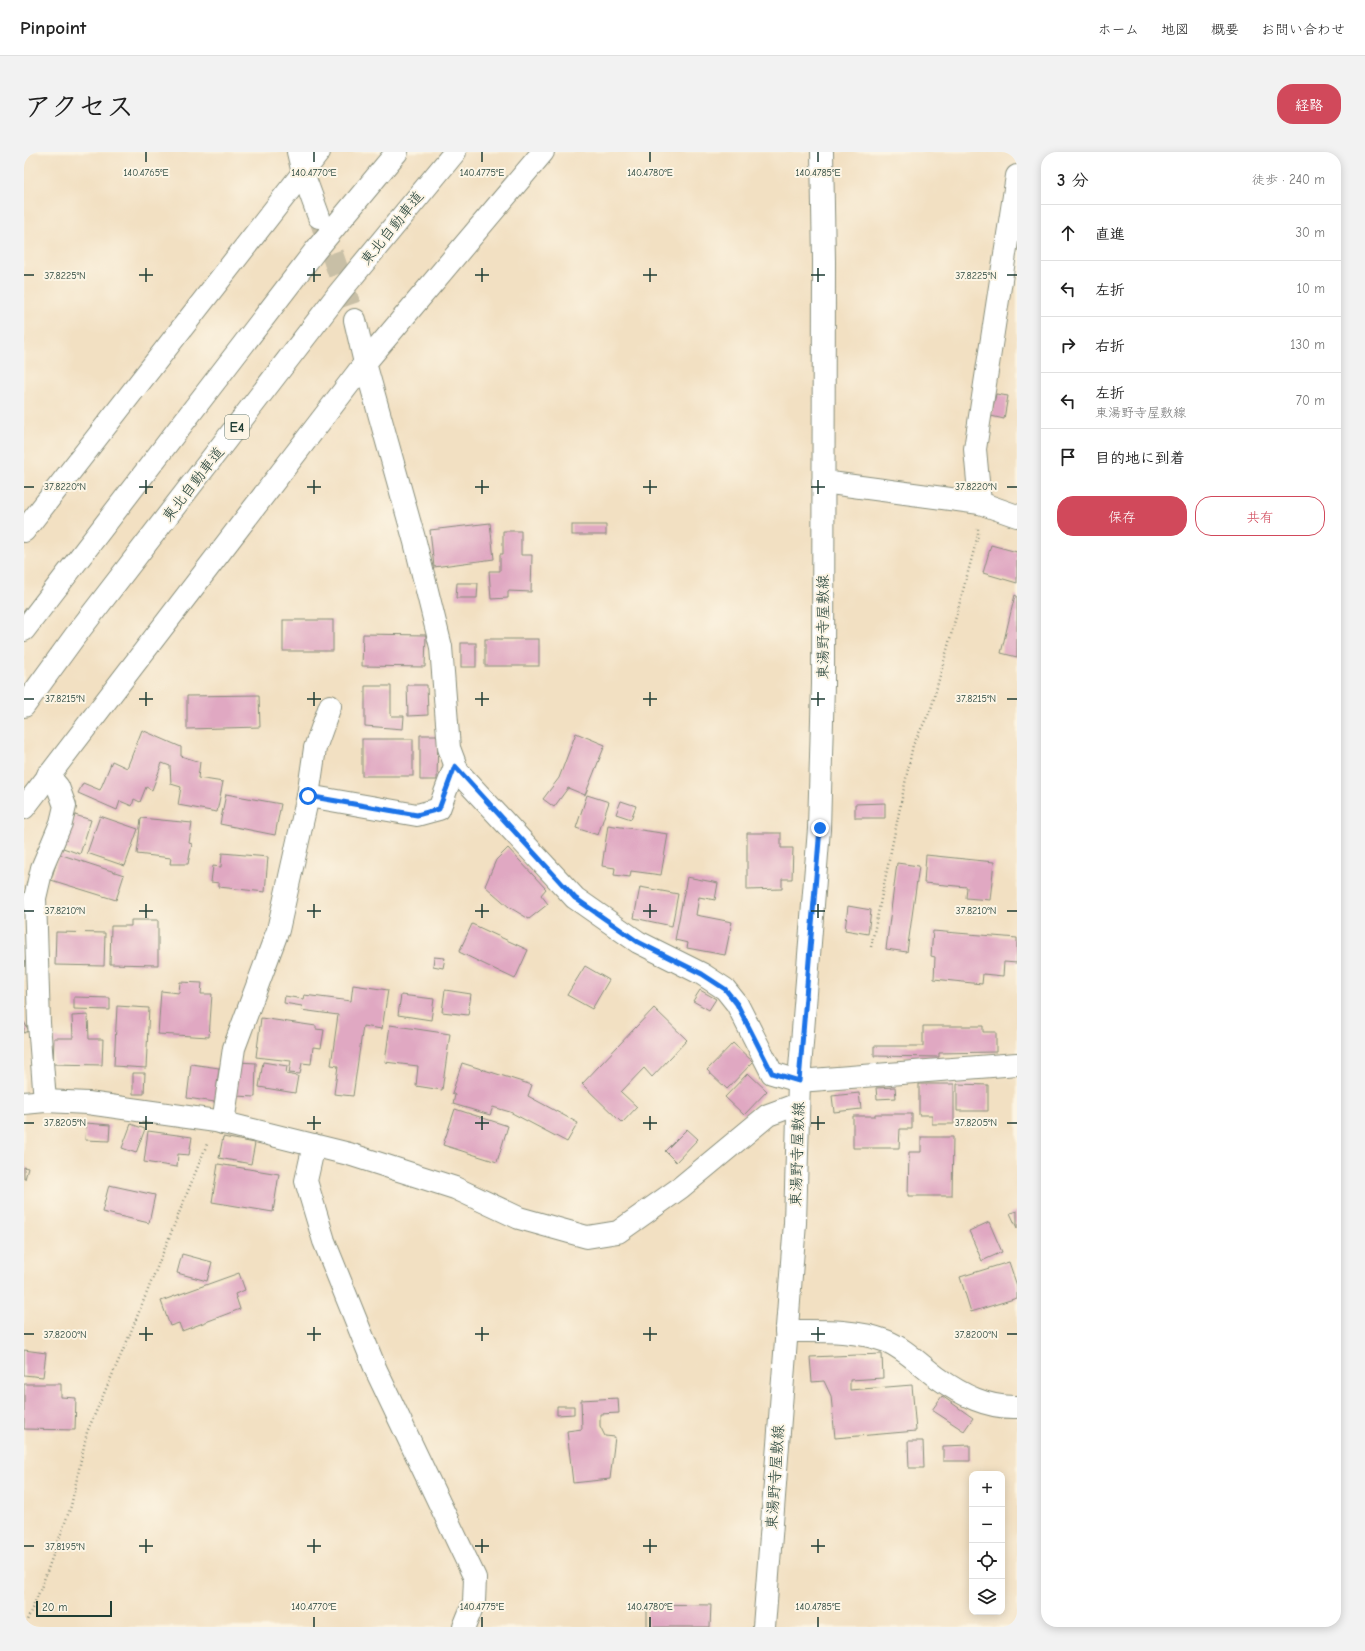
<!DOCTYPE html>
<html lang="ja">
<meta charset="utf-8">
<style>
body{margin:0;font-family:"Comic Neue","Klee One",sans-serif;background:#f2f2f2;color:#222}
.controls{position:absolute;right:12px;bottom:12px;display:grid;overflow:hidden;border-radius:8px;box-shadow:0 2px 10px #0003}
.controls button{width:36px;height:36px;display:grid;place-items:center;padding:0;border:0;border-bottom:1px solid #e0e0e0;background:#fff;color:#222;font:20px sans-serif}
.scale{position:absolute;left:12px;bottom:10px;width:76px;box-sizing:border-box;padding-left:4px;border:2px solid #1f3d34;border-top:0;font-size:11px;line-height:14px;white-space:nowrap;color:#1f3d34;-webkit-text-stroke:3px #fcf5e5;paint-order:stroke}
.stop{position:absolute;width:12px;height:12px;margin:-9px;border:3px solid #1a73e8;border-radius:50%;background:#fff}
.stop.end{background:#1a73e8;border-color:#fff;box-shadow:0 1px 4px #0008}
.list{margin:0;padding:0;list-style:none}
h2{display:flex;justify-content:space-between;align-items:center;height:52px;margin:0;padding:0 16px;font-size:17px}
h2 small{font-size:13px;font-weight:400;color:#767676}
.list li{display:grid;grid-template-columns:26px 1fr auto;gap:12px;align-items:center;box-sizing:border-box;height:56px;padding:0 16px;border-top:1px solid #e0e0e0}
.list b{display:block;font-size:15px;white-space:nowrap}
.list p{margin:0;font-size:13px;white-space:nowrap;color:#767676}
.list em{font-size:13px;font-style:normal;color:#767676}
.actions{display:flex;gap:8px;padding:12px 16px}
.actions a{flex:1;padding:9px 0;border:1px solid #d1495b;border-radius:16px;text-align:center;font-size:14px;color:#d1495b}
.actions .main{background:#d1495b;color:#fff}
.icon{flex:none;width:22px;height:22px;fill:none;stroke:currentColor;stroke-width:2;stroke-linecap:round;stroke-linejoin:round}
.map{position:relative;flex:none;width:993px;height:1475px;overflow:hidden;border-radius:16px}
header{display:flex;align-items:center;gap:24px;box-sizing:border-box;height:56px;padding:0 20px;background:#fff;border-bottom:1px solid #e0e0e0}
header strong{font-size:19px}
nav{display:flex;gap:22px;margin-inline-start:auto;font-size:14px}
.intro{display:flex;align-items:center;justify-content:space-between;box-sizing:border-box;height:96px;padding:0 24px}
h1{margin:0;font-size:28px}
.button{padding:10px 18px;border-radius:16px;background:#d1495b;color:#fff;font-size:14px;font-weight:700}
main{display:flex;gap:24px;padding:0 24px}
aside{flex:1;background:#fff;border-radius:16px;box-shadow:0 2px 10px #0003}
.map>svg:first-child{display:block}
</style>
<header>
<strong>Pinpoint</strong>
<nav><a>ホーム</a><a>地図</a><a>概要</a><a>お問い合わせ</a></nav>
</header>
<div class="intro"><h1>アクセス</h1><a class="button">経路</a></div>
<main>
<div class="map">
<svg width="993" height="1475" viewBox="0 0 993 1475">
<rect width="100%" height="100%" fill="#fcf5e5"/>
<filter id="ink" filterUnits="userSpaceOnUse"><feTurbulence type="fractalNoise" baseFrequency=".025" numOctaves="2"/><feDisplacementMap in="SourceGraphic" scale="8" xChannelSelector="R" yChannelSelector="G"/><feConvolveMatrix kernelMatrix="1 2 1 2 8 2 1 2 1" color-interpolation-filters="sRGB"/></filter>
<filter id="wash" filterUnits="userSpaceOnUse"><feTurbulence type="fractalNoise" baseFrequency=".012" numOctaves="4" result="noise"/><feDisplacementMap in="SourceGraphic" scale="16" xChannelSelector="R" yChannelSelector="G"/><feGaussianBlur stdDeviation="0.9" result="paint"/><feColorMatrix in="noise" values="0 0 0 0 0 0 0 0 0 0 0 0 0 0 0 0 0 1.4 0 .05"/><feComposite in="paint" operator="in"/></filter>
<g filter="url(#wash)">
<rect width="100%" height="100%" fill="#f2e0c2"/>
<g id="blocks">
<g fill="#e0a8c2">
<path d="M972 242 984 244 980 267 967 264Z"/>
<path d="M466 371 470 407 410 415 406 378Z"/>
<rect x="548" y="373" width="34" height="10"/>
<path d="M479 379H497V403H508L507 440 484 439V446L467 447 465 419H476V402H479Z"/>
<path d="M967 393 993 400V431L959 421Z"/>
<path d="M433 431H454L453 446H432Z"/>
<path d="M991 443 993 444V505L977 501Z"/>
<rect x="259" y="468" width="50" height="31"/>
<path d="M339 482 402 483 401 515 338 514Z"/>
<rect x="461" y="487" width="54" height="27"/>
<rect x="437" y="491" width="15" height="24"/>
<path d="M383 533H403L404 563 384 564Z"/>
<path d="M341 534H367V564H380L379 577 341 574Z"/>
<path d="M235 543 236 575 163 577V544Z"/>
<path d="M118 578 157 595V604L176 610 174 626 199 630 193 660 154 653 157 635 147 632 146 614 138 611 128 638 122 635 116 650 110 647 108 654 96 649 93 658 54 641 59 631 76 638 88 609 103 616Z"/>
<path d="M552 581 581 593 561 643 544 636 530 655 519 647 535 626Z"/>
<path d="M396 583H414L413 628H396Z"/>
<rect x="338" y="587" width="51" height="37"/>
<path d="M202 642 257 652 251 683 196 672Z"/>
<path d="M563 643 585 650 574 683 552 676Z"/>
<path d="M597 649 612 654 607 667 592 662Z"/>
<path d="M861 651V666H831V652Z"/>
<path d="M51 663 67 668 56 702 39 696Z"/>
<path d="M76 664 114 677 101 714 63 701Z"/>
<path d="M117 666 168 671 165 691 168 692 164 712H146L147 706 113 702Z"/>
<path d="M584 673 644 682 637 723 607 719 606 725 590 723 591 716 578 714Z"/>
<path d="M723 681H757V696H769L768 727H758V737L723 738Z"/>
<path d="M484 696 522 737 517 743 524 752 505 767 485 755 461 734 472 708Z"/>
<path d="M198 701 244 705 241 740 195 735V731L187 730 189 714 197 715Z"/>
<path d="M35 702 100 723 92 748 27 728Z"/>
<path d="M902 703 970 710 966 748 942 746 943 735 900 731Z"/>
<path d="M873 711 895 714 883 800 862 797Z"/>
<path d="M663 725 694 731 691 748 675 745 672 763 708 770 701 803 663 796 664 791 651 788Z"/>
<path d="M616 735 654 742 648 774 610 766Z"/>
<path d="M824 754 847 758 844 782 821 778Z"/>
<path d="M107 768H134V813L86 812 87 774H107Z"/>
<path d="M448 772 504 798 491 827 435 800Z"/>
<path d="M909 779 993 786V811L980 810 979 824 959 822 958 832 910 827 911 805 907 804Z"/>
<path d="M32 780 81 781 80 814 31 813Z"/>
<path d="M410 805 421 806 419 816 409 814Z"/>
<path d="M561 814 585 828 568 857 543 843Z"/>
<path d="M156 830 178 831 177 842H188L185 885 134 882 137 839 155 841Z"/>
<path d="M329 833 364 838 358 877 339 874 329 944 310 942 314 914 307 913 314 863 277 858 278 854 260 851 261 844 279 847 280 843 327 849Z"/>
<path d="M421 838 447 842 444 863 418 860Z"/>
<path d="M676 838 692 847 685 858 669 849Z"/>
<path d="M377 843 410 847 407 868 374 863Z"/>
<path d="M50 845 86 846V858L50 857Z"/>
<path d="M93 854 125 856 122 916 90 914Z"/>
<path d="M630 856 663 888 628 925 620 916 597 940 613 955 598 971 558 932Z"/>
<path d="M64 863 65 887H79L78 913 29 912 30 886H49L48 864Z"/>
<path d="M237 866 292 874V877L300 878 297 896 289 895 287 912 278 911 276 922 265 921 267 909 232 905Z"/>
<path d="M0 870 5 879 0 881Z"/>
<path d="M366 873 426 882 418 938 392 934 394 914 361 910Z"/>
<path d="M899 874H959V880H972V900L915 901V905L850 904V894H899Z"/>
<path d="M709 891 729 910 703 937 683 918Z"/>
<path d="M213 910 232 911 231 945 212 944Z"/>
<path d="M239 910 263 914 262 922 274 924 271 941 235 935Z"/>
<path d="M438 911 508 933 504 944 554 971 543 990 486 960 469 955 466 963 429 952 431 943 428 941Z"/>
<path d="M167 912 195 916 191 950 163 946Z"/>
<path d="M109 921H121L120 942H109Z"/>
<path d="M724 921 743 939 720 963 701 945Z"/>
<path d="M895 932H930V972H908V963H895Z"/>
<path d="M933 932 964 933V959H933Z"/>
<path d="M871 935 872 946 853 947 852 936Z"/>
<path d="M835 941 837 957 810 960 808 944Z"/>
<path d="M431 957 484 974 473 1010 419 993Z"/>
<path d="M851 962H888V977H876L875 996H829V964H851Z"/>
<path d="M62 971 86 973 85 989 61 988Z"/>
<path d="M107 972 121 977 112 1001 98 996Z"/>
<path d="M663 977 674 987 652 1010 641 999Z"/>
<path d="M124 979 168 985 165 1003 154 1002 153 1015 120 1010Z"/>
<path d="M199 985 231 991 227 1012 195 1006Z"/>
<path d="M897 985H929L928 1044H884L885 1000H897Z"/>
<path d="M194 1012 255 1022 249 1060 188 1050Z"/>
<path d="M0 1015 4 1016 1 1027H0Z"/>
<path d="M85 1033 131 1043 125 1071 78 1060Z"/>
<path d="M993 1059V1076L986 1061Z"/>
<path d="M965 1070 978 1100 958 1109 945 1079Z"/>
<path d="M158 1102 188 1110 183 1129 153 1121Z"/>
<path d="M985 1110 993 1134V1146L947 1160 936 1125Z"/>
<path d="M215 1121 221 1138 211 1142 216 1157 158 1179 155 1171 146 1174 137 1149Z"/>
<path d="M0 1198 22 1201 19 1225 0 1223Z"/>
<path d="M858 1202 859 1226 826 1228V1238L888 1233 892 1279 811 1286 807 1244 800 1229 788 1230 786 1205Z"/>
<path d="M0 1232H37V1245L52 1246 51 1278 0 1277Z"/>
<path d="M918 1244 949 1266 940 1279 908 1258Z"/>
<path d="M594 1246 595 1261 576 1262V1274L581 1284 591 1285 586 1327 549 1331 543 1279 558 1277 557 1248Z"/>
<path d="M533 1254H550V1262L533 1263Z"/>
<path d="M884 1289H899L900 1316H885Z"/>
<path d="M946 1293V1309H919V1294Z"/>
<path d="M623 1452 687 1453 686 1475H623Z"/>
</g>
</g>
</g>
<g filter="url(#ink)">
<use href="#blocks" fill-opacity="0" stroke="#888e7b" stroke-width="1"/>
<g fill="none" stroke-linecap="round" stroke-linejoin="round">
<path stroke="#c8bfa6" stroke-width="22" stroke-dasharray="22 11" stroke-linecap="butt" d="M297 70 331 168"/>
<g stroke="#888e7b" stroke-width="24">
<g id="street">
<path d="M274 0 279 21 295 65"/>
<path d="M331 168 341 211 391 390 417 495 425 596 434 620 551 746 614 790 678 822 701 837 713 852 748 921 775 929 993 912"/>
<path d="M799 330 956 351 993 364"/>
<path d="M956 351 951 297 993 24"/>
<path d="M0 379 295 0"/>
<path d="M284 644 393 663 415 657 431 614"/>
<path d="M0 656 341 211 519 0"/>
<path d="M21 949 15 871 11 746 18 716 37 671 41 654 34 635 24 623"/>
<path d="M0 951 21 949 64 951 192 969 325 1002 431 1036 495 1066 563 1085 594 1080 656 1036 744 963 774 952"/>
<path d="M199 971 210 896 254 778 284 644 291 596 306 554"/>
<path d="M290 993 282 1029 300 1089 352 1218 451 1426 450 1450 440 1475"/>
<path d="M762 1179C795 1179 830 1177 862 1189 882 1197 897 1214 914 1226 938 1243 963 1256 993 1255"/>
</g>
</g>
<g stroke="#888e7b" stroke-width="24">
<path id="secondary" d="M740 1475 771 1071 775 929 795 677 799 532 800 109 798 0"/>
</g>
<g stroke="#888e7b" stroke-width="24">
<g id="highway">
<path d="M0 478 291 99 373 0"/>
<path d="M0 554 51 484 315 141 431 0"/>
</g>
</g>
<g stroke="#888e7b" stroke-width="2.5" stroke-dasharray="1 3" stroke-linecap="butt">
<path d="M847 795 889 593 907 557 954 383V376"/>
<path d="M0 1475 17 1436 47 1354 63 1280 104 1187 183 992"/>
</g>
<use href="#street" stroke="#fff" stroke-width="22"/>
<use href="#secondary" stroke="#fff" stroke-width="22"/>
<use href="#highway" stroke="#fff" stroke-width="22"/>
</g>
</g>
<g fill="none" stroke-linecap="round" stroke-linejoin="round" filter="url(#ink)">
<path stroke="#1a73e8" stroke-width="5" d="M284 644 393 663 415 657 431 614 551 746 614 790 678 822 701 837 713 852 748 921 775 929 796 676"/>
</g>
<path fill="none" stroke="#1f3d34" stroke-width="1.5" d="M122 0V10M290 0V10M458 0V10M626 0V10M794 0V10M122 116V130M290 116V130M458 116V130M626 116V130M794 116V130M0 123H10M115 123H129M283 123H297M451 123H465M619 123H633M787 123H801M983 123H993M122 328V342M290 328V342M458 328V342M626 328V342M794 328V342M0 335H10M115 335H129M283 335H297M451 335H465M619 335H633M787 335H801M983 335H993M122 540V554M290 540V554M458 540V554M626 540V554M794 540V554M0 547H10M115 547H129M283 547H297M451 547H465M619 547H633M787 547H801M983 547H993M122 752V766M290 752V766M458 752V766M626 752V766M794 752V766M0 759H10M115 759H129M283 759H297M451 759H465M619 759H633M787 759H801M983 759H993M122 964V978M290 964V978M458 964V978M626 964V978M794 964V978M0 971H10M115 971H129M283 971H297M451 971H465M619 971H633M787 971H801M983 971H993M122 1175V1189M290 1175V1189M458 1175V1189M626 1175V1189M794 1175V1189M0 1182H10M115 1182H129M283 1182H297M451 1182H465M619 1182H633M787 1182H801M983 1182H993M122 1387V1401M290 1387V1401M458 1387V1401M626 1387V1401M794 1387V1401M0 1394H10M115 1394H129M283 1394H297M451 1394H465M619 1394H633M787 1394H801M290 1465V1475M458 1465V1475M626 1465V1475M794 1465V1475"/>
<g text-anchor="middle" stroke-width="4" stroke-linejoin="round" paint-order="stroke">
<rect fill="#fcf5e5" stroke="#617469" stroke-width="1" x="201" y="263" width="24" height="24" rx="3"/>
<g font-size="14" font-weight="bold" fill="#1f3d34">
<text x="213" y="280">E4</text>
</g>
<g font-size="15" fill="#1f3d34" stroke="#fcf5e5">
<text transform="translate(368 76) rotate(-51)" y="5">東北自動車道</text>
<text transform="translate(169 332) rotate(-52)" y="5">東北自動車道</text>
<text transform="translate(799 475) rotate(-90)" y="5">東湯野寺屋敷線</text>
<text transform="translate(773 1002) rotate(-88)" y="5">東湯野寺屋敷線</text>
<text transform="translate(751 1325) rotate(-86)" y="5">東湯野寺屋敷線</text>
</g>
</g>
<g font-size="10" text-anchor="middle" fill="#1f3d34" stroke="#fcf5e5" stroke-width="4" stroke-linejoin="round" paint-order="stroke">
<text x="122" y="24">140.4765°E</text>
<text x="290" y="24">140.4770°E</text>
<text x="458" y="24">140.4775°E</text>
<text x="626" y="24">140.4780°E</text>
<text x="794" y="24">140.4785°E</text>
<text x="41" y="127">37.8225°N</text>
<text x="952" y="127">37.8225°N</text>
<text x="41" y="338">37.8220°N</text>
<text x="952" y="338">37.8220°N</text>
<text x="41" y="550">37.8215°N</text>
<text x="952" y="550">37.8215°N</text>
<text x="41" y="762">37.8210°N</text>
<text x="952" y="762">37.8210°N</text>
<text x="41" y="974">37.8205°N</text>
<text x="952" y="974">37.8205°N</text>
<text x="41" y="1186">37.8200°N</text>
<text x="952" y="1186">37.8200°N</text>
<text x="41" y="1398">37.8195°N</text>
<text x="290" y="1458">140.4770°E</text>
<text x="458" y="1458">140.4775°E</text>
<text x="626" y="1458">140.4780°E</text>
<text x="794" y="1458">140.4785°E</text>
</g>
</svg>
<div class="controls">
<button>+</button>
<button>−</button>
<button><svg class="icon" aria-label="locate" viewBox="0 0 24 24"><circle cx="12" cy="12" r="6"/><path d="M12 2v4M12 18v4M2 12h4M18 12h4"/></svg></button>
<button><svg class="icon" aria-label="layers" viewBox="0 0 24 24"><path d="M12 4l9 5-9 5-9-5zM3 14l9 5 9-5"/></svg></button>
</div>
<div class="scale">20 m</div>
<div class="stop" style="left:284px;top:644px"></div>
<div class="stop end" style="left:796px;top:676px"></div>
</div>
<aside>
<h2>3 分<small>徒歩 · 240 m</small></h2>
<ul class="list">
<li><svg class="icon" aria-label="ahead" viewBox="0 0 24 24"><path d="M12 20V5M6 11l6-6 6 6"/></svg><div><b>直進</b></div><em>30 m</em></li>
<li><svg class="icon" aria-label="left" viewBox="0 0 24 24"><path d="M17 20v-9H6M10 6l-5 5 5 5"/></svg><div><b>左折</b></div><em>10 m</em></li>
<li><svg class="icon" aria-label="right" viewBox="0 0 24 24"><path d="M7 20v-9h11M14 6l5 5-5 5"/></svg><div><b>右折</b></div><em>130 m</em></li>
<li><svg class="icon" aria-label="left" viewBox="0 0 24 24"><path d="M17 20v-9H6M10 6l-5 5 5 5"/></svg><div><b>左折</b><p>東湯野寺屋敷線</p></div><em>70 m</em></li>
<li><svg class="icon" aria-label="arrive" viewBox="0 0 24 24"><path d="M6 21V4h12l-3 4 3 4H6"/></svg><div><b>目的地に到着</b></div></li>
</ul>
<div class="actions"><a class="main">保存</a><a>共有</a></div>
</aside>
</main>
